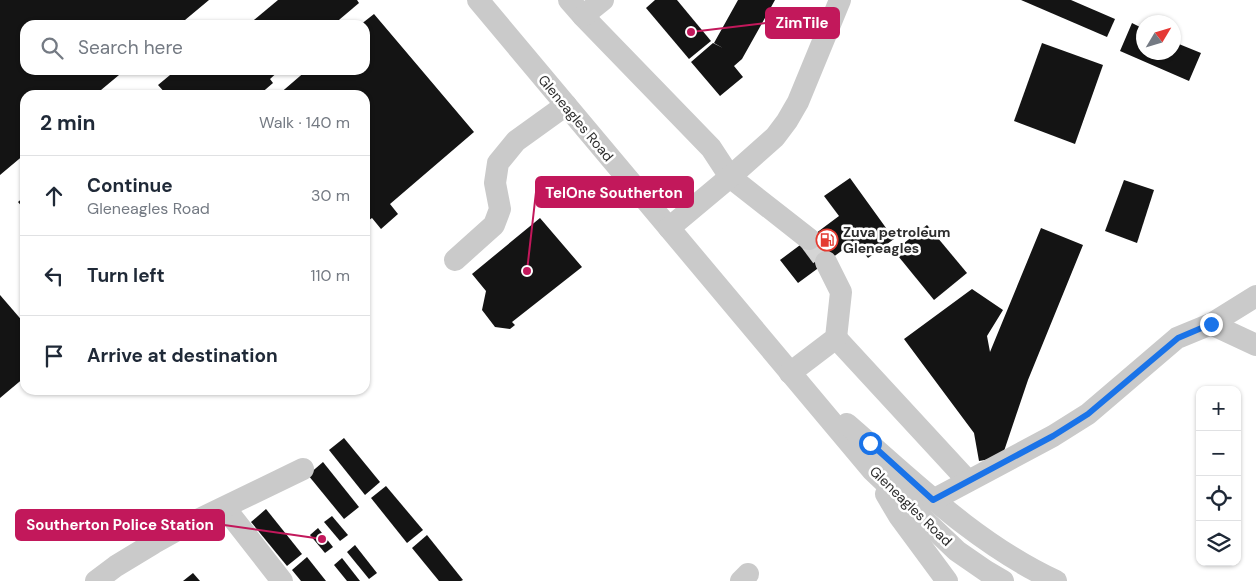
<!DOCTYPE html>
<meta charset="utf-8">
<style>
body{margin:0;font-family:"DM Sans",sans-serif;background:#f2f2f3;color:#1f2937}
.controls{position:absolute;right:15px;bottom:15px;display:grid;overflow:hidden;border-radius:10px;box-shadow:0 1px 4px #0004}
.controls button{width:45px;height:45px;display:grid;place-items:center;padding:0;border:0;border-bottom:1px solid #e0e1e3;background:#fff;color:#1f2937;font:25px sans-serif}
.compass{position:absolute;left:1136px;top:15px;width:45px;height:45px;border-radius:50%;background:#fff;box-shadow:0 1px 4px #0004;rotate:52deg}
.stop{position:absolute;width:15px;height:15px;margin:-11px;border:4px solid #1a73e8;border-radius:50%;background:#fff}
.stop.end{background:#1a73e8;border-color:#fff;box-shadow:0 1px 5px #0008}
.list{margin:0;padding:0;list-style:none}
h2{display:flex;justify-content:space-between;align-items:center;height:65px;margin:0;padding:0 20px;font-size:21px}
h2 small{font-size:16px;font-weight:400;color:#747a83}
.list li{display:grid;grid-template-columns:32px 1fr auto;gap:15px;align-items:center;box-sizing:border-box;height:80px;padding:0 20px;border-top:1px solid #e0e1e3}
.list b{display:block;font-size:19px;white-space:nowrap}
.list p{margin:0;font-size:16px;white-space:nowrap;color:#747a83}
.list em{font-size:16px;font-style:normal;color:#747a83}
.icon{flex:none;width:28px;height:28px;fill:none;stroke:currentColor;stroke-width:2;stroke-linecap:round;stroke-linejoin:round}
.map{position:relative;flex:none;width:1256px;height:581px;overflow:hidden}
.search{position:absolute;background:#fff;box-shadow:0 1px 4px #0004;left:20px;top:20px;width:350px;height:55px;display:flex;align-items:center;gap:12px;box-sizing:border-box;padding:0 18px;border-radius:15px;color:#747a83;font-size:19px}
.panel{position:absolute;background:#fff;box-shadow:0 1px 4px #0004;left:20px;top:90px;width:350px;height:305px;border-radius:15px}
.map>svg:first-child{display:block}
</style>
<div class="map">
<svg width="1256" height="581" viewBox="0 0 1256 581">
<rect width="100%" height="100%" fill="#fff"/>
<g fill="#141414">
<path d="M0 0H209L179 25H25V70H125L95 95H25V154L0 175Z"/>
<path d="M278 0H357L359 3 333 25H248Z"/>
<path d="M655 0H677L711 41 689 59 646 8Z"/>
<path d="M738 0H775L742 59 734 66 743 77 720 96 691 62 713 43 723 48 714 43Z"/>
<path d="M1021 0H1071L1115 19 1107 37Z"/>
<path d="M374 14 474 132 390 204 398 214 381 229 372 218 365 223V95H278L307 70H365V25H360Z"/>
<path d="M1132 23 1144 29V52H1174V42L1201 53 1189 81 1120 51Z"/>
<path d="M1042 43 1103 65 1075 144 1014 121Z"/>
<path d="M176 70H280L270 79 273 83 259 95H167L158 85Z"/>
<path d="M850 178 894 239 868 258 855 241 798 283 780 260 839 216 824 196Z"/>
<path d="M1124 180 1154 190 1137 243 1105 231Z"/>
<path d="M25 196V210L18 202Z"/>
<path d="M540 218 582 267 512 322 515 325 510 329 495 327 482 310 486 291 472 274Z"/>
<path d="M927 225 967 273 934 300 894 251Z"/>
<path d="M1041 228 1083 245 1028 380 1002 457 979 461 974 433 904 339 972 289 1003 310 987 336 990 352Z"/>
<path d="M0 295 25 324V377L0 398Z"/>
<path d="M344 438 380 482 365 495 329 450Z"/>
<path d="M323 462 359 507 344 519 308 475Z"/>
<path d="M386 486 423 530 407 543 371 498Z"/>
<path d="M266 509 302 554 287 566 251 522Z"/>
<path d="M332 516 348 535 340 541 324 522Z"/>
<path d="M318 528 333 547 325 553 310 535Z"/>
<path d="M427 535 463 580 461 581H439L412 548Z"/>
<path d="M355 545 377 573 369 579 347 552Z"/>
<path d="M307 557 326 581H301L292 570Z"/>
<path d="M342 558 360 581H347L334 565Z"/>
<path d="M193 573 200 581H183Z"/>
</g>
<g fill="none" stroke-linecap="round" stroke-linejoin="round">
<path stroke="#d5d5d5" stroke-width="22" stroke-dasharray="22 11" stroke-linecap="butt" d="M809 239 826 262"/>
<g stroke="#cacaca" stroke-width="22">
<path d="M478 0 872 470 957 551 986 571 1003 581"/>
<path d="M569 0 583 16 711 148 730 177 809 239"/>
<path d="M583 16 603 0"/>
<path d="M669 228 730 177 775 137 787 121 798 102 840 0"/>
<path d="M455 260 494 225 500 209 495 183 498 163 516 141 566 105"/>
<path d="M1211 324 1256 345"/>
<path d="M836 338 968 481"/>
<path d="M790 373 836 338 841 292 826 262"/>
<path d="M847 424C913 481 976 544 1056 581"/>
<path d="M886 494 899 516 947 581"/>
<path d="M933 500 1053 436 1088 414 1177 338 1211 324 1256 296"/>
<path d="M225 508 282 581"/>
<path d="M96 581 116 566 154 543 181 528 303 469"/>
<path d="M741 581 748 574"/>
</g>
</g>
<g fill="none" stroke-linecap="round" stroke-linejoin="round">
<path stroke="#1a73e8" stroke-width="6" d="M870 443 933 500 1053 436 1088 414 1178 338 1211 324"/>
</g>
<defs>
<g id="fuel-ring" transform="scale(1.125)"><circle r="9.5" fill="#fff" stroke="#e43a30" stroke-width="1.5"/><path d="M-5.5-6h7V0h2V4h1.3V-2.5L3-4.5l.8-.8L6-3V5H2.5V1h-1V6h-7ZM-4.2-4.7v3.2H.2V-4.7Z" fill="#e43a30"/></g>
</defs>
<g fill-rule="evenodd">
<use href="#fuel-ring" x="827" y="240"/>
</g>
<g text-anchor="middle" stroke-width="5" stroke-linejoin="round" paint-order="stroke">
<g font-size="14" fill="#2d2d2d" stroke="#fff">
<text transform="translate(576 118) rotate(50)" y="5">Gleneagles Road</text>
<text transform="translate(911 506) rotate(44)" y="5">Gleneagles Road</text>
</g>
<g font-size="14" font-weight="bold" fill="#2d2d2d" stroke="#fff" text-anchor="start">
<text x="843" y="237">Zuva petroleum<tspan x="843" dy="16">Gleneagles</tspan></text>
</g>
</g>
<path fill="none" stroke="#c2185b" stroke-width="2" d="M691 32L766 23M527 271L536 192M322 539L224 525"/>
<g fill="#c2185b" stroke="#fff" stroke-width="2">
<circle cx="691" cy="32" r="5"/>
<circle cx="527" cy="271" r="5"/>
<circle cx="322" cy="539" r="5"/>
</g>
<g fill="#c2185b" stroke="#c2185b" stroke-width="2">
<rect x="766" y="8" width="73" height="30" rx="5"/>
<rect x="536" y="177" width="157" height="30" rx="5"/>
<rect x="16" y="510" width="208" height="30" rx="5"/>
</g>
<g font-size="15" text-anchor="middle" font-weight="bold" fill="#fff">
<text x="802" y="28">ZimTile</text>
<text x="614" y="198">TelOne Southerton</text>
<text x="120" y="530">Southerton Police Station</text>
</g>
</svg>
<div class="controls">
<button>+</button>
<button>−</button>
<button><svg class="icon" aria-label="locate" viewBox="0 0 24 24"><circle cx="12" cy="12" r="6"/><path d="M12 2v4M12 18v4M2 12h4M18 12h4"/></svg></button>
<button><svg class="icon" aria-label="layers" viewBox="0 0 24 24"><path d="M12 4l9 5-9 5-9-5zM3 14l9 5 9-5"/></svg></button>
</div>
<svg class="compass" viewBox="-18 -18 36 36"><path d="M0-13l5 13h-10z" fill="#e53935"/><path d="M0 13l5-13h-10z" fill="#747a83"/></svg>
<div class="stop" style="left:870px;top:443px"></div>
<div class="stop end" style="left:1211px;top:324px"></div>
<div class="search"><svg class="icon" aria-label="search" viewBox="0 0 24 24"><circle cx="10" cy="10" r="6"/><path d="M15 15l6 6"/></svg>Search here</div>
<section class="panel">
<h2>2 min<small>Walk · 140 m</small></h2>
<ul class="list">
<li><svg class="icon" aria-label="ahead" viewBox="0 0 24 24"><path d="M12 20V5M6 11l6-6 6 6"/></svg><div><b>Continue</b><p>Gleneagles Road</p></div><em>30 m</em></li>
<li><svg class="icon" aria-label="left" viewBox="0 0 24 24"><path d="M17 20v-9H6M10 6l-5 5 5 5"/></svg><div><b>Turn left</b></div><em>110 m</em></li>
<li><svg class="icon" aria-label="arrive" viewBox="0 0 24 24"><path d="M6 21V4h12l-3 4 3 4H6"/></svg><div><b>Arrive at destination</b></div></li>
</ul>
</section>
</div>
